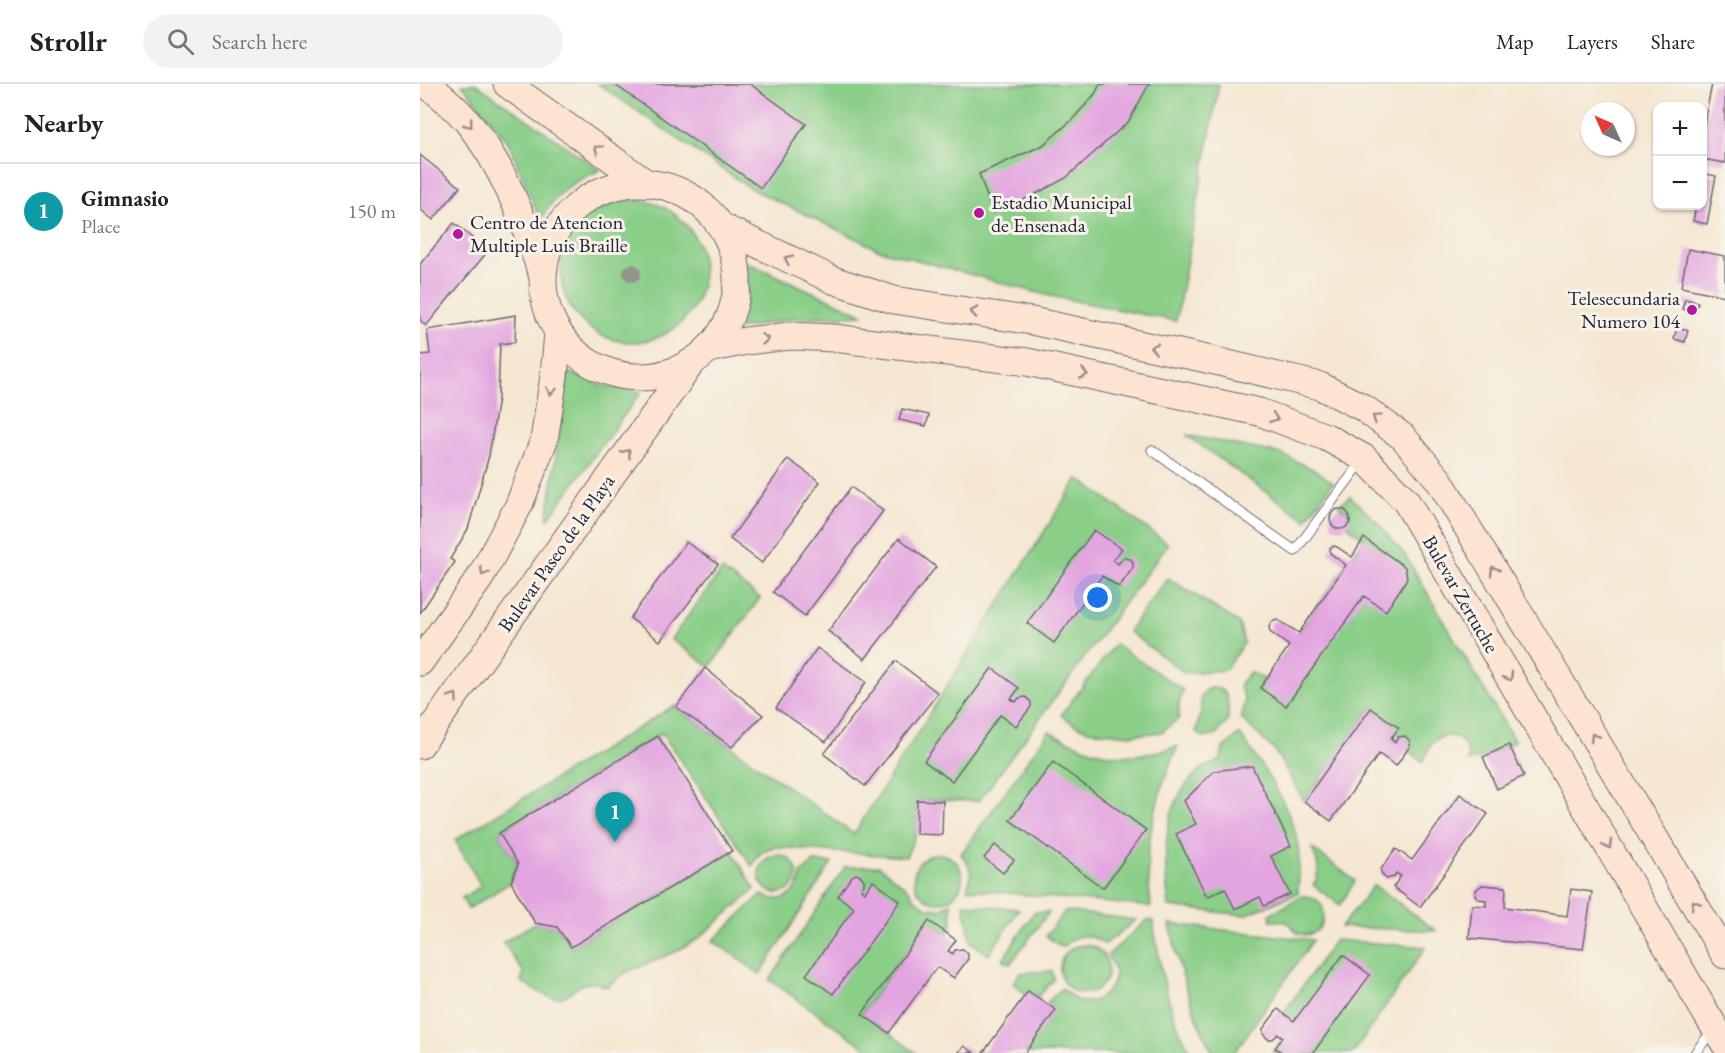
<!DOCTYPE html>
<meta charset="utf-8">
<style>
body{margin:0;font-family:"EB Garamond",serif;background:#f2f2f2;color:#222}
.controls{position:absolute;right:18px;top:18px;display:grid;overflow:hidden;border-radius:12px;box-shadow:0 2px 4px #0004}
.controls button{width:54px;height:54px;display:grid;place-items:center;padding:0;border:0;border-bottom:2px solid #e0e0e0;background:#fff;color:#222;font:30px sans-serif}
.compass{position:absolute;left:1161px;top:18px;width:54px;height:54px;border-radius:50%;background:#fff;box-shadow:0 2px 4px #0004;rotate:315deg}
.you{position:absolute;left:678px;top:514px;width:21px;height:21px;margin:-15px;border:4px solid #fff;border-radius:50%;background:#1a73e8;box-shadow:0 0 0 9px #1a73e833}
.badge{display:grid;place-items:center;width:39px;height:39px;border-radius:50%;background:#2563eb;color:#fff;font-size:20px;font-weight:700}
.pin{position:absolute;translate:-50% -50px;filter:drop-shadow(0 2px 3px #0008)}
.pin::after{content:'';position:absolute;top:32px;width:21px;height:18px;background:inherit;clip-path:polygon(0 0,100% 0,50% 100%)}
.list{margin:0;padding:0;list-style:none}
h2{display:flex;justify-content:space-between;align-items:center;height:78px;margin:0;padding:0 24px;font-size:26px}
h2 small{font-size:20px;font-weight:400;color:#767676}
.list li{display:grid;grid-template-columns:39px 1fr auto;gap:18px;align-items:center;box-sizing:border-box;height:96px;padding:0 24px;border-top:2px solid #e0e0e0}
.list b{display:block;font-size:22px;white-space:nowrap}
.list p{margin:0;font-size:20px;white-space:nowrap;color:#767676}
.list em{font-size:20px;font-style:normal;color:#767676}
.icon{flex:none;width:33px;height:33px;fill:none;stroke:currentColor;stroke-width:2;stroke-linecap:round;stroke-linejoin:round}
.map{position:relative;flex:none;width:1305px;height:969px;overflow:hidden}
header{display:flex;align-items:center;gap:36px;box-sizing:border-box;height:84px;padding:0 30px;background:#fff;border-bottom:2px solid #e0e0e0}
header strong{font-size:28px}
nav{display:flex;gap:33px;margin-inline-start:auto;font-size:21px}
.search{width:420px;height:54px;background:#f2f2f2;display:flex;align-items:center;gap:15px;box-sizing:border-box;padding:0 21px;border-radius:33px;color:#767676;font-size:22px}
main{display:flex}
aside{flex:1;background:#fff}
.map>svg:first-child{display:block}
</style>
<header>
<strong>Strollr</strong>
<div class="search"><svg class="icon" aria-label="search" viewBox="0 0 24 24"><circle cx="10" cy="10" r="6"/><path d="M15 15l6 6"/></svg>Search here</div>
<nav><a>Map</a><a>Layers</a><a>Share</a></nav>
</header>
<main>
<aside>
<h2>Nearby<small></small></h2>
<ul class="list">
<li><span class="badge" style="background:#0f9aa8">1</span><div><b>Gimnasio</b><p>Place</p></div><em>150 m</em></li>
</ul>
</aside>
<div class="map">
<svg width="1305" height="969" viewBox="0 0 1305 969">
<rect width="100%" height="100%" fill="#f7f3e8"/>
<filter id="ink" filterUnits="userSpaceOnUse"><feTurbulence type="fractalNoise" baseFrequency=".0167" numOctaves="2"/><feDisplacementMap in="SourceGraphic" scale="12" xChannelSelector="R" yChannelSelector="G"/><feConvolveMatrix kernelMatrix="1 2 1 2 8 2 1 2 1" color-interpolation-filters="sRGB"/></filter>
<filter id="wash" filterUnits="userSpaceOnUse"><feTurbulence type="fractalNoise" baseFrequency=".008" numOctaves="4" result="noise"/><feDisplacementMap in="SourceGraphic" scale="24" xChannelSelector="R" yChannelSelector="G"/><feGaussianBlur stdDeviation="1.35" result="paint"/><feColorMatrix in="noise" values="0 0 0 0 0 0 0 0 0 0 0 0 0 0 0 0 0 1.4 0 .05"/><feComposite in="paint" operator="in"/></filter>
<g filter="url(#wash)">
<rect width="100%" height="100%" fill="#f5e7d2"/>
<g fill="#8ace88" stroke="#567862" stroke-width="1.5">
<path d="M42 0H56L180 86C149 99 138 108 120 136L88 58Z"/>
<path d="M178 0H799L756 237 626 211 460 166 330 104Z"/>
<circle cx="212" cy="187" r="71"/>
<path d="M326 178 444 231 377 234 312 246C328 218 330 210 326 178Z"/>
<path d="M148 288 181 302 221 308 127 436Z"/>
<path d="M766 351 861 370 897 387 913 399 886 436Z"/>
<path d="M658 394 748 460 559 717 498 716 496 750 486 773 355 763C343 765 337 771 332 782L242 649 79 749 98 780 91 798 48 825 42 814 61 802 35 756 254 622 434 750Z"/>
<path d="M930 412 958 439 985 471 1095 658 1063 673 1048 678C1051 659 1032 643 1015 657 1009 662 1006 671 1003 678L971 654 978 644 951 624 884 717 855 667 821 634 825 616 819 601 830 588 846 596 944 455 928 442 930 431 926 426 920 424 919 421Z"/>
<path d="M302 486 340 514 290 583 251 555Z"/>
<path d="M748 494 819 539 824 559 805 586 765 589 708 547Z"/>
<path d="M695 560 763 606 759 619V634L742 648 710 651 667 646 654 640 641 631Z"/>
<path d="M791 604C811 603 808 622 808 637L795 651 785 654 776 648C777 640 781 631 781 624 781 613 779 610 791 604Z"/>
<path d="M629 647C676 673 706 679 758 662 744 692 733 729 729 761 726 781 729 803 731 823L547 805C553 790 551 782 541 770Z"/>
<path d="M820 650C842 682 872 723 878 762 880 778 879 793 878 809L825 831 749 823C744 781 740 729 771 695 774 692 777 688 780 686 787 682 795 679 801 676L803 664Z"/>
<path d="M892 764 935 797 920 821 893 801C902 788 897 777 892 764Z"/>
<path d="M312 767 335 805 278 855 255 868 205 889 187 903C156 889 159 913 135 914 126 914 109 902 101 897L104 889 83 858 115 839 137 843 151 863Z"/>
<circle cx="518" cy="794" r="24"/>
<circle cx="358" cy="790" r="19"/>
<path d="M394 778 412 779 340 890 293 857 341 811C346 812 351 815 356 815 372 816 379 803 381 789Z"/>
<path d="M459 782 489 806 494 814 507 824 521 825 531 819 532 840 527 850 509 837 442 929 496 969H453L350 896 425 783Z"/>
<path d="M954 801 1016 847 921 843Z"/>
<path d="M882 812C914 810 908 857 880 850 873 848 874 843 870 840 865 836 857 838 851 836L850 830C855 826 859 825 864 823 871 820 874 814 882 812Z"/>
<path d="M544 820 599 825 569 871 551 858Z"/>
<path d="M645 827 716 836 685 860C667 848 658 850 642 863L626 852Z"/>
<path d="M614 828H629L590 880 583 875Z"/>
<path d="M727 836 733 837C740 882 747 930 772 969H605L626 920 642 904C646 908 652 914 657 916 675 923 694 908 695 889 695 883 690 877 688 871Z"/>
<path d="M750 840 893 856 814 969H793C771 928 759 885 750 840Z"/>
<path d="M915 856 1006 863 933 969H852L863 953V930Z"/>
<circle cx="664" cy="885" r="24"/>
<path d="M632 887 634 895 618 913 609 907 606 910 593 899 600 889Z"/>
</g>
<g id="blocks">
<g fill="#e3a5e0">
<path d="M194 0H330L386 40 341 104Z"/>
<path d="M680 0H729L709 37 646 94 610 113 573 129 559 90 623 61 652 36 675 10Z"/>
<path d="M1292 0H1305V79L1282 75V49Z"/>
<path d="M0 71 40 103 13 136 0 125Z"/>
<path d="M1282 89 1296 92 1287 140 1273 137 1276 122H1282Z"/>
<path d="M34 139 68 167 6 242 0 236V180Z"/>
<path d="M1268 165 1305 172V212L1261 203Z"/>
<path d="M1265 215 1278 218 1275 228 1262 225Z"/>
<path d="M96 231 95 258 80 260 78 314 69 372 48 445 30 475 35 478 0 529V271L10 270 7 246Z"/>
<path d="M1257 243 1268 246 1265 258 1254 255Z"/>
<path d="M482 325 509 331 506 342 479 336Z"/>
<path d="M368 375 400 398 342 479 310 455Z"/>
<path d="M431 403 463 427 385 532 353 508Z"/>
<circle cx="920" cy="435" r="10"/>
<path d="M674 446 702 465 693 476 698 480 703 474 711 475 713 479V484L699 503 682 492 634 559 607 539Z"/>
<path d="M479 454 516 483 445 575 408 547Z"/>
<path d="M944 454 985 483 987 493 985 498 966 527 944 512 866 622 840 604 869 562 850 548 849 544 850 540 854 537 858 536 879 549 926 481 910 469V464L914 462 917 463 932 473Z"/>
<path d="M266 458 298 480 240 557 210 534Z"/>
<path d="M397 564 446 598 406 658 356 624Z"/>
<path d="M476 577 518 609 445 702 404 670Z"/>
<path d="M285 584 343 631 312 663 256 623Z"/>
<path d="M572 584 599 604 591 615 596 618 599 614 606 613 611 618V623L596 642 580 631 532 697 504 677Z"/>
<path d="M951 624 979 644 971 654 975 658 978 653 985 652 990 657V662L976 682 959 670 911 737 884 717Z"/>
<path d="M238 652 312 767 151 863 137 843 115 839 91 798 98 780 79 749Z"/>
<path d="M1089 661 1104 692 1077 705 1063 673Z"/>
<path d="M633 678 726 746 683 804 590 736Z"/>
<path d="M832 682 871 762 851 772 870 810 844 822 840 813 815 825 805 804 787 813 756 750 776 740 764 717 794 687Z"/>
<path d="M1040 710 1068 730 1000 823 973 803 981 792 976 789 974 793 966 795 961 789V785L976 765 992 776Z"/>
<path d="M497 716 523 717 522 751 496 750Z"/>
<path d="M575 761 594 776 583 789 564 774Z"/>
<path d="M436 790 441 792 444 796V801L441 805 445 808 453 797 480 817 413 910 386 891 434 824 418 812 432 792Z"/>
<path d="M1062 801 1086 803 1085 823 1147 832 1151 805 1172 808 1163 865 1049 854 1052 821 1066 822V816L1058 815 1055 811 1056 806Z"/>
<path d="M509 837 536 856 528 867 533 870 535 866 543 865 548 870V875L534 894 517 883 469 949 442 930Z"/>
<path d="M923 871 950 891 893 969H863L855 964 863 953 858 950 853 955H848L843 950V945L858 925 874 937Z"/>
<path d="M608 907 636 926 605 969H563Z"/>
<path d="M544 962 554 969H538Z"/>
</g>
</g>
</g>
<g filter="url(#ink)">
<use href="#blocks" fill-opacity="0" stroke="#6c6770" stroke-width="1.5"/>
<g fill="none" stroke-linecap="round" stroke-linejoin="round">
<g stroke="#6c6770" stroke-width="11">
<g id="service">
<path d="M732 366 875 467 943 376"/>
<path d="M1275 969 1292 947"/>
</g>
</g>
<g stroke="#6c6770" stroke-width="29">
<g id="secondary">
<path d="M6 0C21 11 35 23 47 37 83 81 104 137 122 190"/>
<path d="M87 0 226 99"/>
<circle cx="220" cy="196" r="97"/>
<path d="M302 143 413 196 474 216 612 237 791 276 900 302 942 323 983 353 1019 396 1305 871"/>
<path d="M288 265 326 257 370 252 414 254 607 278 756 310 839 328 906 353 944 374 986 417 1287 931 1305 960"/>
<path d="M0 578 60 494 99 421 124 356 134 292 138 249"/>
<path d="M0 661 272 278"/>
</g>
</g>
<use href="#service" stroke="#fff" stroke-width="9"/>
<use href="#secondary" stroke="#fde4d1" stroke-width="27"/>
</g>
<circle fill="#92978c" cx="212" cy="189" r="9"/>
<defs><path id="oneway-chevron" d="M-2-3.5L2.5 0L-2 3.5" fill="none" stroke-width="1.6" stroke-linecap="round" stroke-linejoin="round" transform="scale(1.5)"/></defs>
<g stroke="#9a8d8e">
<use href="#oneway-chevron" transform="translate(49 40) rotate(51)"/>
<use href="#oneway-chevron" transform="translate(178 65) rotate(-145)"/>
<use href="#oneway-chevron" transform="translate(368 175) rotate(-155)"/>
<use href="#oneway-chevron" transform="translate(554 228) rotate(-171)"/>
<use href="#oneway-chevron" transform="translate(345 255) rotate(-6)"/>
<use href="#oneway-chevron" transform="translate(734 264) rotate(-169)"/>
<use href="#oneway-chevron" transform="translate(664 290) rotate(12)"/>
<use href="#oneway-chevron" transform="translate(131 307) rotate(99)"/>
<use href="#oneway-chevron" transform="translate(854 334) rotate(20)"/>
<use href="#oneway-chevron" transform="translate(956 334) rotate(-145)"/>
<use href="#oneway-chevron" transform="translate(207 369) rotate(-55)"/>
<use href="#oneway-chevron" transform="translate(1074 486) rotate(-121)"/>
<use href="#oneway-chevron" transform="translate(64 488) rotate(120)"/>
<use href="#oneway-chevron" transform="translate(1089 593) rotate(60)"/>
<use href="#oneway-chevron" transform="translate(34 613) rotate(-55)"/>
<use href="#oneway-chevron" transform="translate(1174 653) rotate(-121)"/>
<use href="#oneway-chevron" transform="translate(1188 761) rotate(60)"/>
<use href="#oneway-chevron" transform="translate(1275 820) rotate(-121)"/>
</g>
</g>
<g fill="#b5179e" stroke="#f7f3e8" stroke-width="2">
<circle cx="559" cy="129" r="6"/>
<circle cx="38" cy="150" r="6"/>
<circle cx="1272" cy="226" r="6"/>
</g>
<g text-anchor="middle" stroke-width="6" stroke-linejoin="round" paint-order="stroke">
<g font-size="20" fill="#22223b" stroke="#f7f3e8" text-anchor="start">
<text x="571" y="125">Estadio Municipal<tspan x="571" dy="23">de Ensenada</tspan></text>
<text x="50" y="145">Centro de Atencion<tspan x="50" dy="23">Multiple Luis Braille</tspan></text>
<text x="1260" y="221" text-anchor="end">Telesecundaria<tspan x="1260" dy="23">Numero 104</tspan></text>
</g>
<g font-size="20" fill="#22223b" stroke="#f7f3e8">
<text transform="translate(136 469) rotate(-55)" y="7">Bulevar Paseo de la Playa</text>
<text transform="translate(1041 510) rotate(60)" y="7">Bulevar Zertuche</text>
</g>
</g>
</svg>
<div class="controls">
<button>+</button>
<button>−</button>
</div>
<svg class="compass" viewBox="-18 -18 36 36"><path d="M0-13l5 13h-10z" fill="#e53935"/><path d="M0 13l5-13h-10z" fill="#767676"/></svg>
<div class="you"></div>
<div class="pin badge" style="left:195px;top:758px;background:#0f9aa8">1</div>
</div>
</main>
